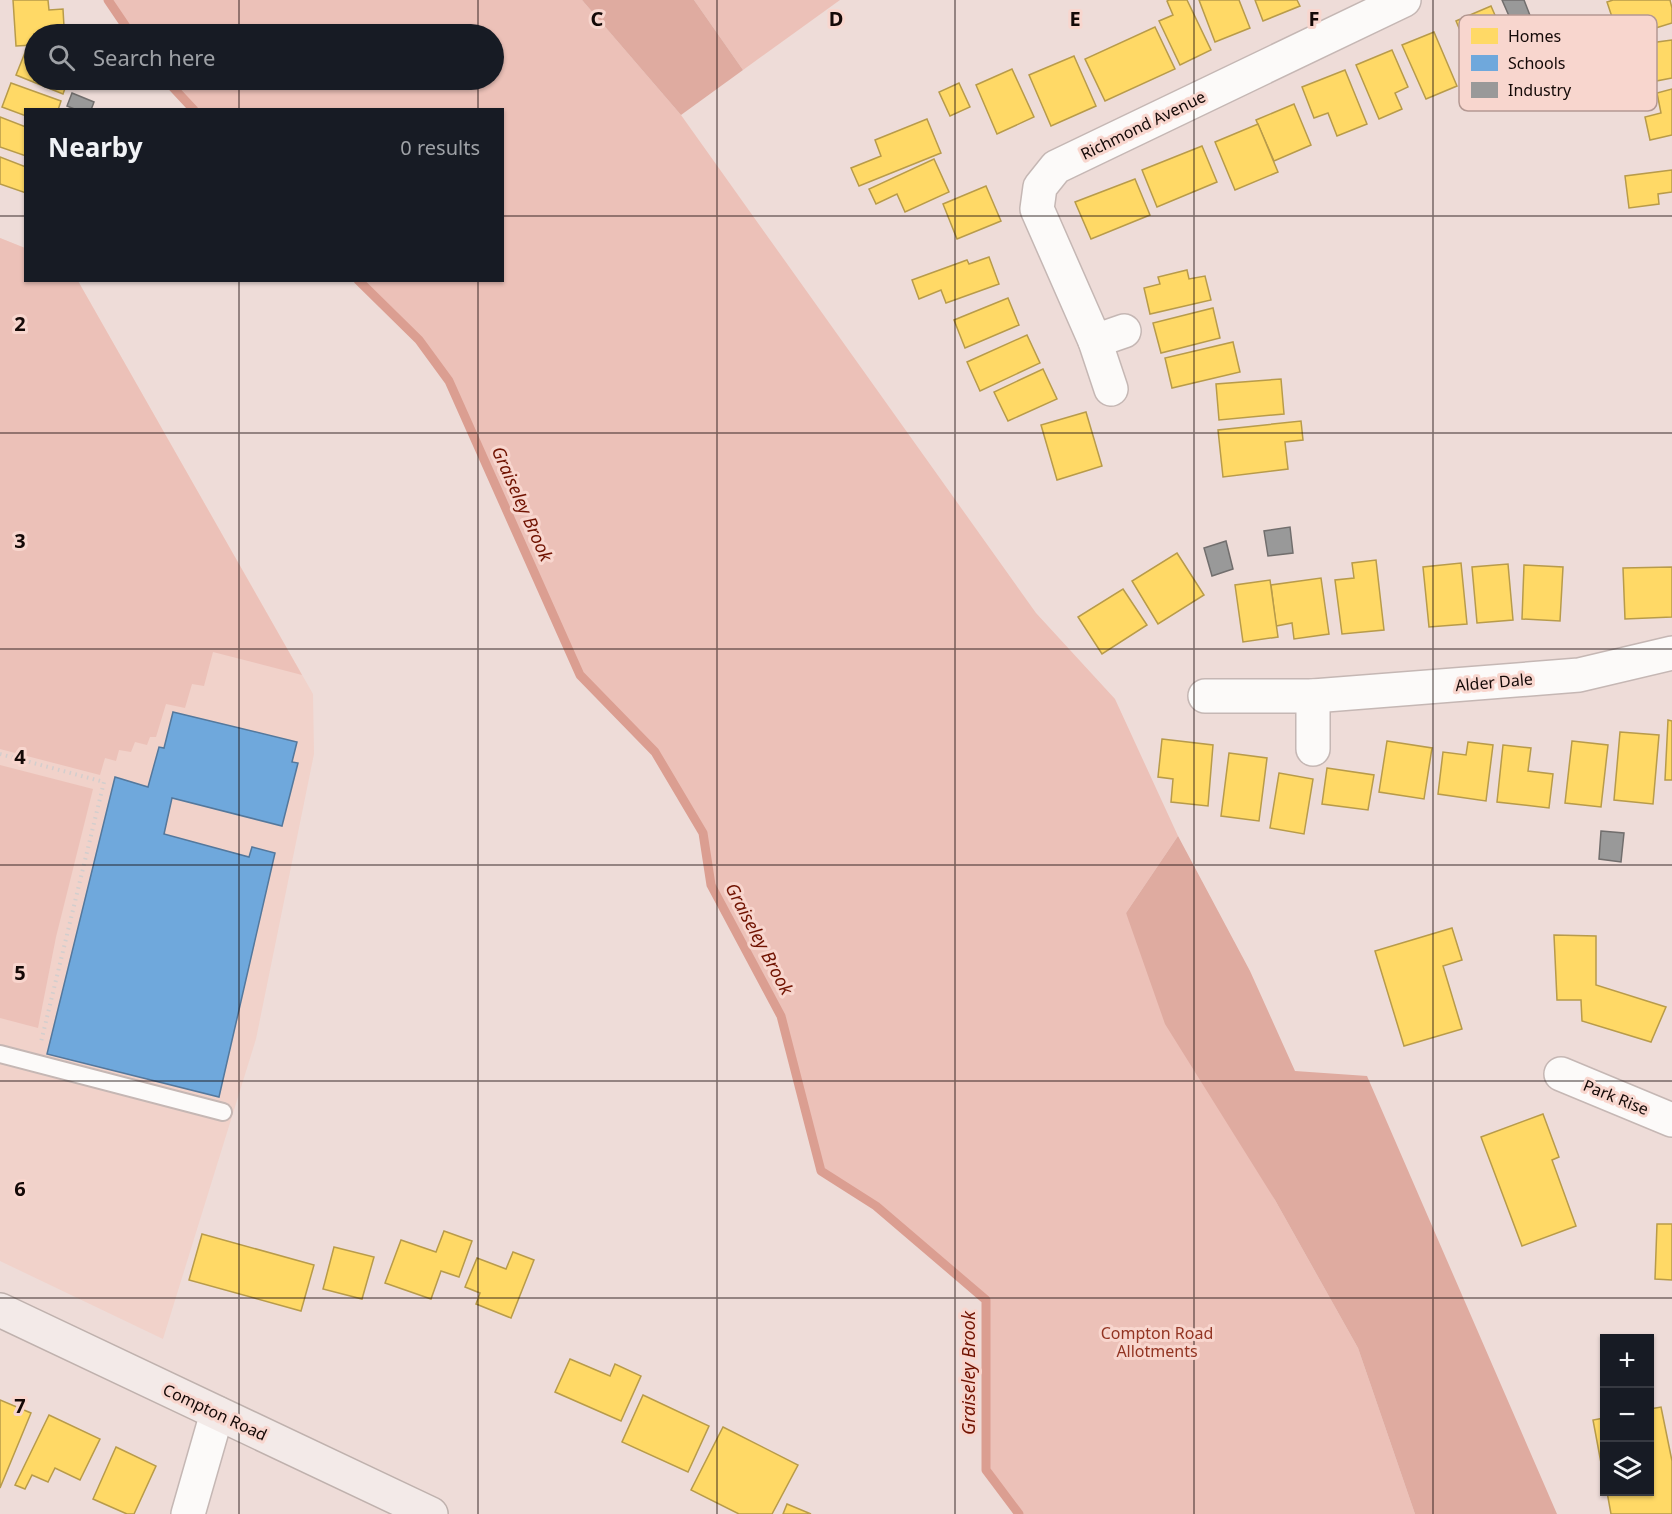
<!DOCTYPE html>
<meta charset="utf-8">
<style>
body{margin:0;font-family:"Noto Sans",sans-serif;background:#20242c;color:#f1f3f6}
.controls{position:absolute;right:18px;bottom:18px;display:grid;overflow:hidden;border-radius:0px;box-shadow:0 2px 4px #0004}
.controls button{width:54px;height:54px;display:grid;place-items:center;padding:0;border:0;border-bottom:2px solid #363941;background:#171b24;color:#f1f3f6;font:30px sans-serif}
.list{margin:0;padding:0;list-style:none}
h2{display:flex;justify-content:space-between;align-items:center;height:78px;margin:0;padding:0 24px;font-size:26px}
h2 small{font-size:20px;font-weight:400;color:#9ea1a6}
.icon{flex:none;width:33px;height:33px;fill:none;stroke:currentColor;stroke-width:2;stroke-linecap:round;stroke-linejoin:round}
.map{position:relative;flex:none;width:1672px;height:1514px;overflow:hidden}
.search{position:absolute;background:#171b24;box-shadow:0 2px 4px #0004;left:24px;top:24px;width:480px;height:66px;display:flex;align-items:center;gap:15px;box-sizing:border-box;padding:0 21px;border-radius:33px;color:#9ea1a6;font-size:22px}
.panel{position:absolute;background:#171b24;box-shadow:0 2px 4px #0004;left:24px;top:108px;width:480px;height:174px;border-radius:0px}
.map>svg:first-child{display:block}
</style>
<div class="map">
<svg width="1672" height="1514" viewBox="0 0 1672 1514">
<rect width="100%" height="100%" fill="#eedcd8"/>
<path fill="#f1d2ca" d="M0 238 25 248 26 280 78 281 313 694 314 754 256 1039 163 1339 0 1261Z"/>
<g fill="#ecc1b8">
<path d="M108 0H582L681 115 1036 613 1115 699 1178 836 1126 913 1275 1200 1358 1348 1415 1514H1019L986 1470V1300L876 1206 821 1171 781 1016 711 885 703 833 655 752 580 675 449 381 419 340 358 281 502 280V110L194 109 166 80H494V34H131Z"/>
<path d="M694 0H840L743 70Z"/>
<path d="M0 238 25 248 26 280 78 281 302 675 213 652 204 686 192 684 185 708 166 704 156 737H150L147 745 135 742 131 752 119 750 116 761 105 758 100 775 0 749Z"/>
<path d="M0 765 93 789 56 937 38 1028 0 1018Z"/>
</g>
<g fill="#dfaba0">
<path d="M582 0H694L743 70 681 115Z"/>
<path d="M1178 836 1250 971 1295 1071 1367 1076 1557 1514H1415L1358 1348 1275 1200 1165 1024 1126 913Z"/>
</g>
<g fill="#ffd966" stroke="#b89b4a" stroke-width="1.5">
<path d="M13 0H48L49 10 63 9 64 27 55 28 56 34H34V45L16 46Z"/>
<path d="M1169 0H1187L1211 50 1180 65 1159 21 1173 15 1167 1Z"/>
<path d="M1199 0H1239L1250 28 1215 42Z"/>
<path d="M1255 0H1297L1300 6 1263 21Z"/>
<path d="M1613 0H1670L1672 8V23L1633 35 1628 19 1614 23 1607 2Z"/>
<path d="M1491 6 1508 45 1490 52 1494 61 1476 68 1456 21Z"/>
<path d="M1155 27 1175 69 1105 101 1085 59Z"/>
<path d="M1434 32 1457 86 1426 99 1402 45Z"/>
<path d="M1672 40V78L1656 81 1650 43Z"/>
<path d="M26 50 34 54V80H68L63 94 16 75Z"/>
<path d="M1392 50 1408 87 1395 93 1402 109 1379 119 1356 65Z"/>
<path d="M1074 56 1096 106 1051 126 1029 75Z"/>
<path d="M1012 69 1034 117 997 134 976 85Z"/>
<path d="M1345 70 1367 124 1337 136 1328 113 1314 118 1302 87Z"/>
<path d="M11 83 61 101 58 110H26V116L2 107Z"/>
<path d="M959 83 970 107 950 116 939 92Z"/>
<path d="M1672 89V135L1650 140 1645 117 1661 113 1657 93Z"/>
<path d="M1294 104 1311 145 1274 161 1256 120Z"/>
<path d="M0 117 26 127V156L0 147Z"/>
<path d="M927 119 941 153 859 186 851 168 881 156 875 140Z"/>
<path d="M1258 124 1278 172 1235 190 1215 142Z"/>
<path d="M1202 146 1217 182 1157 207 1142 170Z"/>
<path d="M0 157 26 167V193L0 184Z"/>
<path d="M934 159 949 192 905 212 897 194 876 204 869 189Z"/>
<path d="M1672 170V192L1658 194 1659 204 1629 208 1625 176Z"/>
<path d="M1135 179 1150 215 1091 239 1075 202Z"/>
<path d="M986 186 1001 221 957 239 943 204Z"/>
<path d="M989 257 999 284 946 303 941 290 919 299 912 280 967 260 969 264Z"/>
<path d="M1187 270 1189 279 1205 276 1211 300 1150 314 1144 288 1160 284 1158 277Z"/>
<path d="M1008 298 1019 325 965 348 954 320Z"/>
<path d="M1213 308 1220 338 1161 353 1153 323Z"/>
<path d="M1027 335 1040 363 980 391 967 362Z"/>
<path d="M1233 342 1240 372 1172 388 1165 358Z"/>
<path d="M1043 369 1057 399 1008 421 994 392Z"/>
<path d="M1281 379 1284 414 1219 420 1216 384Z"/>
<path d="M1086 412 1102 466 1057 480 1041 425Z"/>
<path d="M1301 421 1303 440 1285 442 1288 469 1223 477 1218 430Z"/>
<path d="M1177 553 1204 595 1158 624 1132 581Z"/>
<path d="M1376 560 1384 630 1342 634 1335 580 1354 578 1352 563Z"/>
<path d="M1461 563 1467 624 1429 627 1423 567Z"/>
<path d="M1508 564 1513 620 1477 623 1472 567Z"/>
<path d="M1524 565 1563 567 1560 621 1522 619Z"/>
<path d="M1672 567V617L1625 619 1623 568Z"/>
<path d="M1321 578 1329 634 1294 639 1292 623 1276 626 1271 585Z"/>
<path d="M1270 580 1278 637 1243 642 1235 585Z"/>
<path d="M1123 589 1147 625 1102 654 1078 617Z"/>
<path d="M1668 720 1672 721V780H1665Z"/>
<path d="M1620 732 1659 735 1653 804 1614 800Z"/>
<path d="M1162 739 1213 745 1208 806 1171 802 1173 779 1158 777Z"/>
<path d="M1387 741 1432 748 1424 799 1379 792Z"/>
<path d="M1572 741 1608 745 1601 807 1565 803Z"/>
<path d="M1468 742 1493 745 1486 801 1438 794 1443 752 1466 755Z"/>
<path d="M1503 745 1531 748 1528 771 1553 774 1549 808 1497 802Z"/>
<path d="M1229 753 1267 758 1259 821 1221 816Z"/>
<path d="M1327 768 1374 775 1368 810 1322 804Z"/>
<path d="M1279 773 1313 779 1304 834 1270 828Z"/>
<path d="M1452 928 1462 960 1443 966 1462 1029 1404 1046 1375 951Z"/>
<path d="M1554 935 1596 936V985L1666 1007 1651 1042 1582 1021 1581 1000H1557Z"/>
<path d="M1543 1114 1559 1157 1552 1160 1576 1226 1522 1246 1481 1137Z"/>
<path d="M1657 1224H1672V1280L1655 1279Z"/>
<path d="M444 1231 472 1241 459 1277 441 1271 431 1299 385 1283 401 1240 436 1252Z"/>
<path d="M202 1234 314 1265 301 1311 189 1280Z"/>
<path d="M334 1247 374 1257 362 1299 323 1289Z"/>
<path d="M513 1252 534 1260 511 1318 476 1304 480 1293 465 1287 477 1258 506 1269Z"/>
<path d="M570 1359 610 1376 615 1364 641 1376 621 1421 555 1392Z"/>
<path d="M643 1395 709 1426 688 1472 622 1442Z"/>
<path d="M0 1400 31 1413 0 1488Z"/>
<path d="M1661 1407 1672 1461V1514H1611L1607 1492H1650V1409Z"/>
<path d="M49 1415 100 1439 80 1480 55 1468 48 1482 32 1475 25 1489 15 1485Z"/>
<path d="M1604 1418V1479L1593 1420Z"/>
<path d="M723 1427 798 1465 772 1514H739L691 1490Z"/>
<path d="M116 1447 156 1466 134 1514H127L93 1499Z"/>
<path d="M787 1504 811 1514H783Z"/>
</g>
<path fill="#6fa8dc" stroke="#54789c" stroke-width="1.5" d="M173 712 297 742 292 762 298 763 282 826 172 798 164 834 249 857 252 847 275 853 219 1097 47 1054 115 777 148 787 159 747 164 748Z"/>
<g fill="#999" stroke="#716e6d" stroke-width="1.5">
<path d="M1502 0H1524L1531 18 1513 25Z"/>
<path d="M72 93 94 102 91 110H77L67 106Z"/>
<path d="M1290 527 1293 553 1268 556 1264 531Z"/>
<path d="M1226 541 1233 569 1212 576 1204 548Z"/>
<path d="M1601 831 1624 833 1621 862 1599 859Z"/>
</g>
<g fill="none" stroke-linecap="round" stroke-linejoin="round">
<g stroke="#db9e91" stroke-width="9">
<path d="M108 0 131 34"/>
<path d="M166 80 194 110"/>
<path d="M358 280 419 340 449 381 580 675 655 752 703 833 711 885 781 1016 821 1171 876 1206 986 1300V1470L1019 1514"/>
</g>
<g stroke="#c5b7b4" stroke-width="20">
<path id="lane" d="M0 1054 223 1112"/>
</g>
<g stroke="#c5b7b4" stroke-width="36">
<g id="street">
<path d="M1095 341 1124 331"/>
<path d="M1111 389 1095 341 1037 209 1040 187 1056 167 1404 0"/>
<path d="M1205 696H1313L1579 675 1672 653"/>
<path d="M1313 749V696"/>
<path d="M1561 1074 1672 1120"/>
<path d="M188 1514 217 1413"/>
</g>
</g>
<g stroke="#bfb1ad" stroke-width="36">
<path id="highway" d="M0 1310 431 1514"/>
</g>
<path stroke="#d3cecd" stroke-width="4" stroke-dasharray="1.5 4.5" stroke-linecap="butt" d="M0 754 104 782 41 1042"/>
<use href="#lane" stroke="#fcfaf9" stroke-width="16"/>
<use href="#street" stroke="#fcfaf9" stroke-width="33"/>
<use href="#highway" stroke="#f3eae8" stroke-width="33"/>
</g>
<path fill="none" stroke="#140907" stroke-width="1.5" stroke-opacity="0.55" d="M239 0V34M478 0V34M717 0V1514M955 0V1514M1194 0V1514M1433 0V1514M239 80V110M478 80V110M0 216H26M502 216H1672M239 280V1514M478 280V1514M0 433H1672M0 649H1672M0 865H1672M0 1081H1672M0 1298H1672"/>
<g text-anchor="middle" stroke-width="6" stroke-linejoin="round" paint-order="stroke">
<g font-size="16" fill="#140907" stroke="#f8d6ce">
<text transform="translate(1143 125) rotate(-26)" y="6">Richmond Avenue</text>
<text transform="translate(1494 682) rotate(-5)" y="6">Alder Dale</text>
<text transform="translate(1616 1097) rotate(22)" y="6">Park Rise</text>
<text transform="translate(215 1412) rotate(25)" y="6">Compton Road</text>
</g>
<g font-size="16" fill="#923422" stroke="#f8d6ce">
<text x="1157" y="1339">Compton Road<tspan x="1157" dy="18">Allotments</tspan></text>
</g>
<g font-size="18" font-style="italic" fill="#701200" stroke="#f8d6ce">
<text transform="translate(522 504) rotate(66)" y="6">Graiseley Brook</text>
<text transform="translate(759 939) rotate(62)" y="6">Graiseley Brook</text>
<text transform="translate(969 1373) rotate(-90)" y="6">Graiseley Brook</text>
</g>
</g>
<rect x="1459" y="15" width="198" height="96" rx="9" fill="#f8d6ce" stroke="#b49892" stroke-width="1.5"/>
<rect x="1471" y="28" width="27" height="16" fill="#ffd966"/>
<rect x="1471" y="55" width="27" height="16" fill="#6fa8dc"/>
<rect x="1471" y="82" width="27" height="16" fill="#999"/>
<g font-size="16" fill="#140907">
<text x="1508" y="42">Homes</text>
<text x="1508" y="69">Schools</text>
<text x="1508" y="96">Industry</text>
</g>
<g font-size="20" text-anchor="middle" font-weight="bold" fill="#140907" stroke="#f8d6ce" stroke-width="6" stroke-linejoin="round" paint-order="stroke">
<text x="597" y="26">C</text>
<text x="836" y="26">D</text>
<text x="1075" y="26">E</text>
<text x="1314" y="26">F</text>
<text x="20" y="331">2</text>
<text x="20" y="548">3</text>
<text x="20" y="764">4</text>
<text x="20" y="980">5</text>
<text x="20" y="1196">6</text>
<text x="20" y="1413">7</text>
</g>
</svg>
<div class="controls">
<button>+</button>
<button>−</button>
<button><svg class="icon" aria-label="layers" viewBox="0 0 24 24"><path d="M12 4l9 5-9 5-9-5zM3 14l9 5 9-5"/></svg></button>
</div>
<div class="search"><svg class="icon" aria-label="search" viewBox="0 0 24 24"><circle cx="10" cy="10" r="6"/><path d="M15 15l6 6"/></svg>Search here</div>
<section class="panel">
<h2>Nearby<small>0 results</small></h2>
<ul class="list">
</ul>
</section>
</div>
